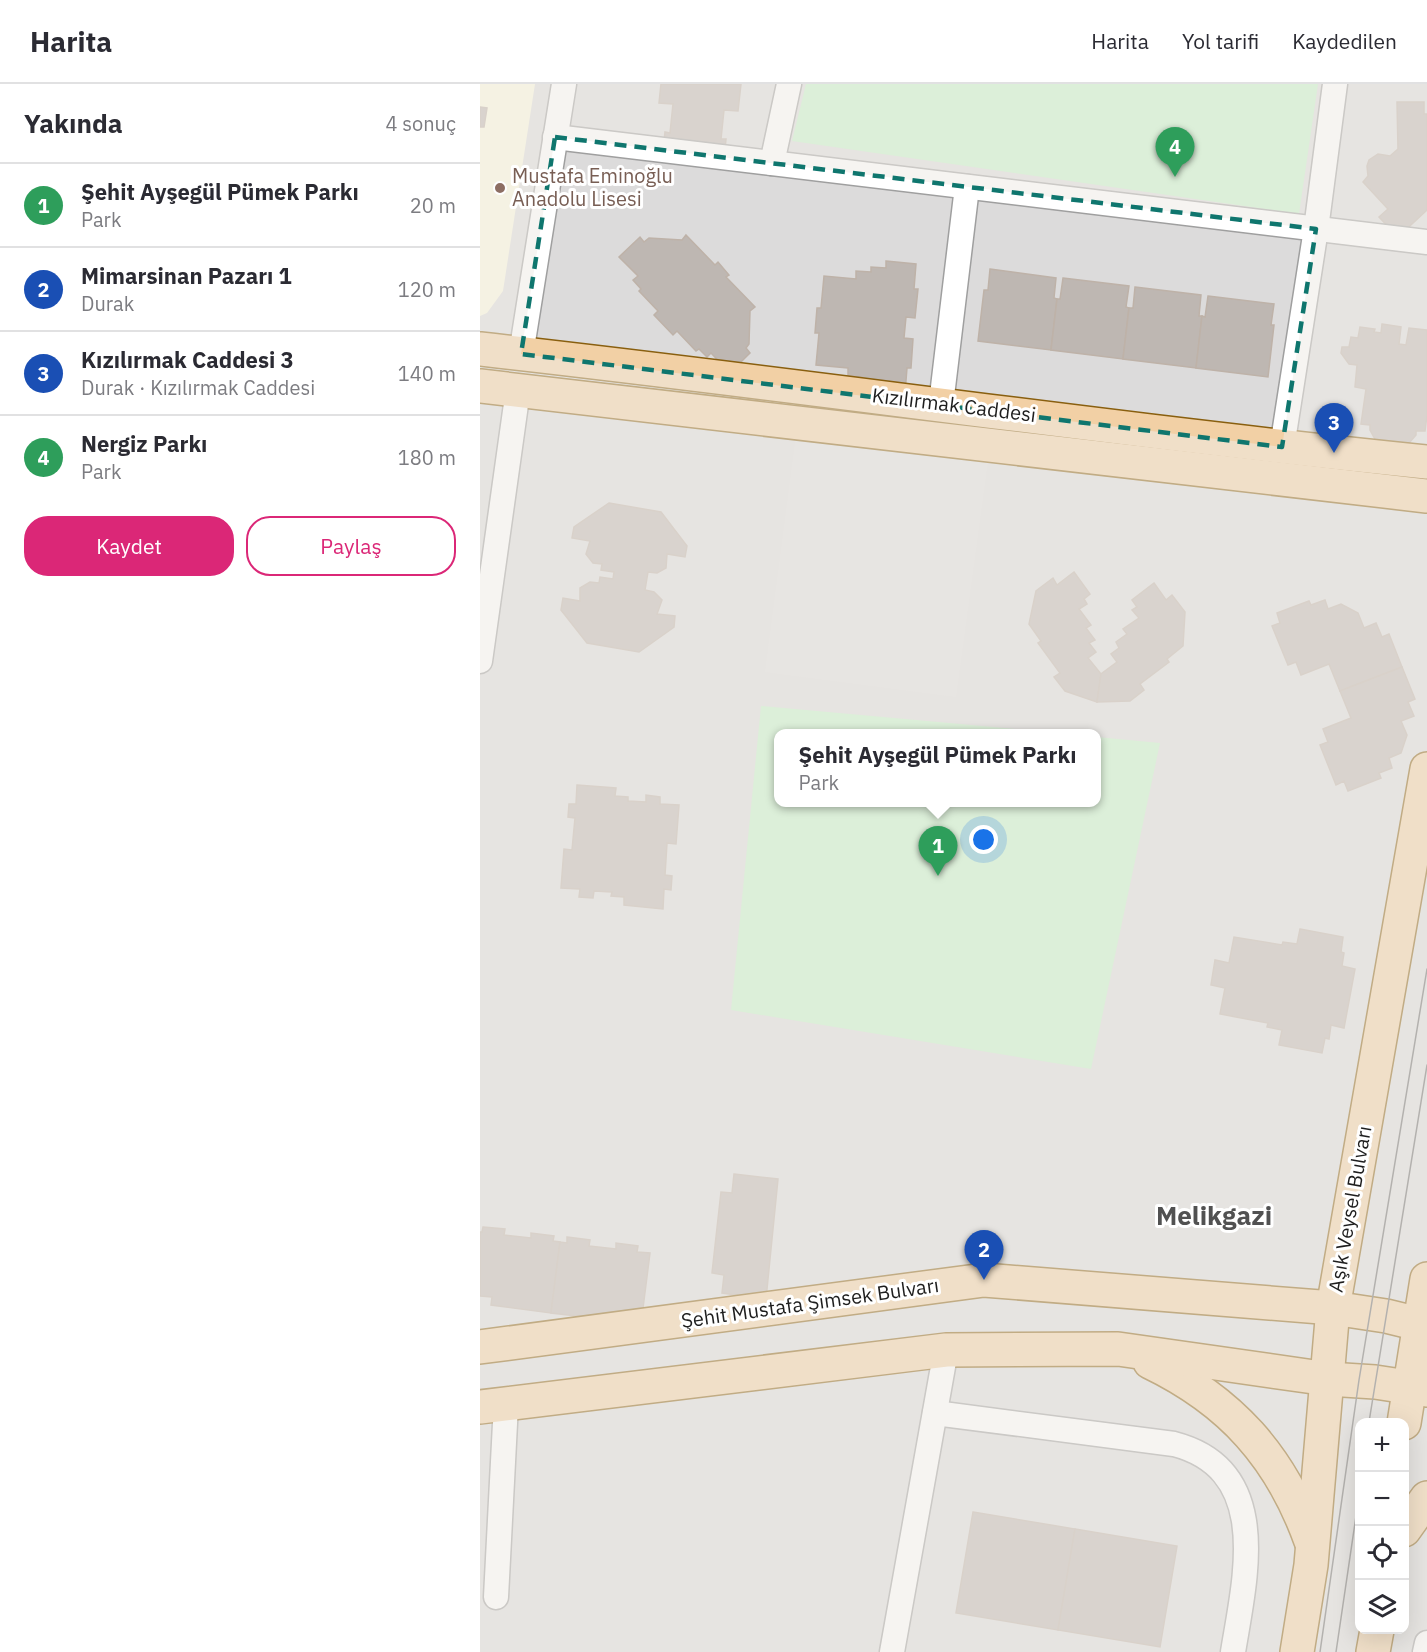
<!DOCTYPE html>
<html lang="tr">
<meta charset="utf-8">
<style>
body{margin:0;font-family:"IBM Plex Sans",sans-serif;background:#f7f7f7;color:#2b2b33}
.controls{position:absolute;right:18px;bottom:18px;display:grid;overflow:hidden;border-radius:12px;box-shadow:0 6px 24px #0002}
.controls button{width:54px;height:54px;display:grid;place-items:center;padding:0;border:0;border-bottom:2px solid #e1e1e2;background:#fff;color:#2b2b33;font:30px sans-serif}
.you{position:absolute;left:504px;top:756px;width:21px;height:21px;margin:-15px;border:4px solid #fff;border-radius:50%;background:#1a73e8;box-shadow:0 0 0 9px #1a73e833}
.badge{display:grid;place-items:center;width:39px;height:39px;border-radius:50%;background:#db2777;color:#fff;font-size:20px;font-weight:700}
.pin{position:absolute;translate:-50% -50px;filter:drop-shadow(0 2px 3px #0008)}
.pin::after{content:'';position:absolute;top:32px;width:21px;height:18px;background:inherit;clip-path:polygon(0 0,100% 0,50% 100%)}
.popup{position:absolute;left:294px;top:645px;width:327px;height:78px;box-sizing:border-box;display:grid;place-content:center;border-radius:12px;background:#fff;filter:drop-shadow(0 2px 4px #0005);font-size:20px;white-space:nowrap;color:#7c7c81}
.popup b{font-size:22px;color:#2b2b33}
.popup::after{content:'';position:absolute;left:50%;top:100%;margin-left:-12px;border:12px solid transparent;border-top-color:#fff}
.list{margin:0;padding:0;list-style:none}
h2{display:flex;justify-content:space-between;align-items:center;height:78px;margin:0;padding:0 24px;font-size:26px}
h2 small{font-size:20px;font-weight:400;color:#7c7c81}
.list li{display:grid;grid-template-columns:39px 1fr auto;gap:18px;align-items:center;box-sizing:border-box;height:84px;padding:0 24px;border-top:2px solid #e1e1e2}
.list b{display:block;font-size:22px;white-space:nowrap}
.list p{margin:0;font-size:20px;white-space:nowrap;color:#7c7c81}
.list em{font-size:20px;font-style:normal;color:#7c7c81}
.actions{display:flex;gap:12px;padding:18px 24px}
.actions a{flex:1;padding:14px 0;border:2px solid #db2777;border-radius:24px;text-align:center;font-size:21px;color:#db2777}
.actions .main{background:#db2777;color:#fff}
.icon{flex:none;width:33px;height:33px;fill:none;stroke:currentColor;stroke-width:2;stroke-linecap:round;stroke-linejoin:round}
.map{position:relative;flex:none;width:947px;height:1568px;overflow:hidden}
header{display:flex;align-items:center;gap:36px;box-sizing:border-box;height:84px;padding:0 30px;background:#fff;border-bottom:2px solid #e1e1e2}
header strong{font-size:28px}
nav{display:flex;gap:33px;margin-inline-start:auto;font-size:21px}
main{display:flex}
aside{flex:1;background:#fff}
.map>svg:first-child{display:block}
</style>
<header>
<strong>Harita</strong>
<nav><a>Harita</a><a>Yol tarifi</a><a>Kaydedilen</a></nav>
</header>
<main>
<aside>
<h2>Yakında<small>4 sonuç</small></h2>
<ul class="list">
<li><span class="badge" style="background:#2e9e5b">1</span><div><b>Şehit Ayşegül Pümek Parkı</b><p>Park</p></div><em>20 m</em></li>
<li><span class="badge" style="background:#1a4fb4">2</span><div><b>Mimarsinan Pazarı 1</b><p>Durak</p></div><em>120 m</em></li>
<li><span class="badge" style="background:#1a4fb4">3</span><div><b>Kızılırmak Caddesi 3</b><p>Durak · Kızılırmak Caddesi</p></div><em>140 m</em></li>
<li><span class="badge" style="background:#2e9e5b">4</span><div><b>Nergiz Parkı</b><p>Park</p></div><em>180 m</em></li>
</ul>
<div class="actions"><a class="main">Kaydet</a><a>Paylaş</a></div>
</aside>
<div class="map">
<svg width="947" height="1568" viewBox="0 0 947 1568">
<rect width="100%" height="100%" fill="#eeebe5"/>
<path fill="#dcdbdb" fill-rule="evenodd" d="M0 0H947V1568H0ZM299 650H617V718H299ZM880 1338H924V1546H880Z"/>
<path fill="#fcfbe0" d="M0 0H55L23 207 7 229 0 232Z"/>
<g fill="#c5f4c9">
<path d="M326 0H838L819 130 312 57Z"/>
<path d="M281 622 579 649 299 650V718H617V653L680 659 611 985 251 926Z"/>
</g>
<path fill="#dedede" d="M316 351 508 377 476 613 285 588Z"/>
<g fill="#beb7b2" stroke="#beb2a8" stroke-width="1.5">
<path d="M181 0H261L258 27 244 26 241 55H246L245 65 184 58 185 48 190 49 193 20 179 19Z"/>
<path d="M917 18H944V30H947V126L918 153 899 133 908 125 883 98 888 92 887 82 889 76 898 70 910 72 918 65Z"/>
<path d="M0 23 7 24 4 43H0Z"/>
<path d="M206 151 235 181 238 178 249 191 246 193 275 223 270 227 269 260 266 264 270 269 250 289 231 269 227 273 219 265 216 267 197 247 193 251 174 231 178 227 159 207 161 205 153 196 158 192 139 173 160 153 164 158 169 154 202 156Z"/>
<path d="M406 177 436 180 434 205H438L435 234 426 233 424 254 433 255 431 284H427L425 309 382 298V293L368 292V284L336 281 339 249H335L337 224H341L344 192 376 195V187L391 188V183L406 184Z"/>
<path d="M510 185 576 194 574 214 577 215 571 266 498 257 504 206H508Z"/>
<path d="M583 194 649 202 646 223 649 224 643 275 571 266 577 215H580Z"/>
<path d="M655 203 721 211 719 232H722L716 284 643 275 649 224H653Z"/>
<path d="M728 212 794 220 791 241H794L788 293 716 284 722 232 725 233Z"/>
<path d="M902 240 921 243 919 260 926 261 929 244 947 246V331L945 347H936V351L929 359H924L915 369 905 368 900 356 895 355 890 346V341L881 340 886 305 875 303 877 281 869 280 861 269 862 263H869L871 253 878 254 880 243 895 245 894 248 901 249Z"/>
<path d="M129 419 181 428 207 462 205 473 187 470 186 484 177 489 168 488 165 506 174 508 182 516 177 530 195 532 194 543 159 568 107 559 81 526 83 514 100 517V504L110 498 119 499 120 493 133 495 134 488 121 486 122 480 113 479 106 470 110 457 92 454 94 443Z"/>
<path d="M594 488 610 510 604 515 607 520 599 525 611 541 606 544 615 556 609 559 616 568 608 574 621 590 617 618 585 607 574 593 580 589 558 559 561 557 549 540 556 507 573 494 577 501Z"/>
<path d="M674 499 686 516 692 511 705 528 703 562 687 575 689 578 660 600 664 606 650 617 617 618 621 590 637 578 631 570 639 564 636 558 647 550 643 545 659 534 652 526 657 523 652 516Z"/>
<path d="M845 516 848 525 861 520 878 529 884 544 896 539 902 553 909 550 922 583 860 607 849 580 821 591 816 578 808 581 792 542 800 539 797 529 829 517 831 521Z"/>
<path d="M922 583 935 615 928 618 934 632 921 637 927 651 921 669 909 674 912 684 899 689 901 694 868 707 864 697 856 701 840 661 848 658 843 645 871 634 860 607Z"/>
<path d="M97 701 136 704 135 712 148 713V717L166 718V711L180 713V720L199 721 196 760 187 759 185 791 192 792 191 806 184 805 183 825 144 821V813L131 812 132 808 114 807 113 814 99 813 100 805 81 804 84 765 92 766 95 734 88 733 89 720H96Z"/>
<path d="M820 845 863 853 861 868 864 869 862 882 875 885 864 944 851 941 849 955 845 954 842 969 799 961 802 946 787 943 788 939 740 930 745 904 731 901 735 876 749 879 754 853 802 861 803 858 817 860Z"/>
<path d="M254 1090 298 1095 286 1215 242 1209 244 1191 232 1189 241 1108 252 1109Z"/>
<path d="M3 1143 25 1145 24 1151 51 1154V1149L74 1152 73 1157 80 1158 71 1229 11 1221 12 1213 0 1212V1148H2Z"/>
<path d="M87 1153 110 1156 109 1162 136 1165V1159L158 1162 157 1168 170 1169 162 1232 132 1228 131 1236 71 1229 80 1158 87 1159Z"/>
<path d="M493 1428 595 1445 578 1546 476 1529Z"/>
<path d="M595 1445 697 1462 680 1563 578 1546Z"/>
</g>
<g fill="none" stroke-linecap="round" stroke-linejoin="round">
<g stroke="#9f9f9f" stroke-width="27">
<g id="street">
<path d="M75 53 947 158"/>
<path d="M292 79 309 0"/>
<path d="M41 270 84 0"/>
<path d="M461 320 487 103"/>
<path d="M802 363 836 145 855 0"/>
<path d="M0 577 38 306"/>
<path d="M455 1329 694 1360C793 1386 765 1494 753 1568"/>
<path d="M16 1513 26 1320"/>
<path d="M412 1568 466 1266"/>
<path d="M945 1568 947 1559"/>
</g>
</g>
<g stroke="#895f0f" stroke-width="36">
<g id="primary">
<path d="M0 265C316 300 631 346 947 378"/>
<path d="M0 302 947 412"/>
<path d="M0 1263 504 1196 853 1224 906 1232 947 1242"/>
<path d="M670 1278C751 1317 801 1373 831 1457"/>
<path d="M0 1323 466 1266 638 1265 848 1295 895 1298 947 1306"/>
<path d="M924 1339 947 1195"/>
<path d="M924 1446 947 1414"/>
<path d="M817 1568 831 1481 853 1224 947 685"/>
<path d="M893 1568 897 1546"/>
</g>
</g>
<use href="#street" stroke="#fff" stroke-width="24"/>
<use href="#primary" stroke="#f2d0a5" stroke-width="33"/>
<g stroke="#6c6c6c" stroke-width="1.5">
<path d="M889 1338 947 981"/>
<path d="M840 1568 879 1296 947 885"/>
<path d="M856 1568 880 1405"/>
</g>
</g>
<path d="M0 0H947V1568H0ZM75 53 836 145 802 363 41 270Z" fill="#eeebe5" fill-opacity=".55" fill-rule="evenodd"/>
<path fill="none" stroke="#0f766e" stroke-width="4.5" stroke-dasharray="12 8" stroke-linejoin="round" d="M75 53 836 145 802 363 41 270Z"/>
<circle fill="#8d6e63" stroke="#fff" stroke-width="2" cx="20" cy="104" r="6"/>
<g text-anchor="middle" stroke-width="6" stroke-linejoin="round" paint-order="stroke">
<g font-size="20" fill="#785e54" stroke="#fff" text-anchor="start">
<text x="32" y="99">Mustafa Eminoğlu<tspan x="32" dy="23">Anadolu Lisesi</tspan></text>
</g>
<g font-size="20" fill="#1e1e1e" stroke="#fff">
<text transform="translate(474 321) rotate(7)" y="7">Kızılırmak Caddesi</text>
<text transform="translate(870 1125) rotate(-80)" y="7">Aşık Veysel Bulvarı</text>
<text transform="translate(330 1219) rotate(-8)" y="7">Şehit Mustafa Şimsek Bulvarı</text>
</g>
<g font-size="26" font-weight="bold" fill="#515151" stroke="#fff">
<text x="734" y="1141">Melikgazi</text>
</g>
</g>
</svg>
<div class="controls">
<button>+</button>
<button>−</button>
<button><svg class="icon" aria-label="locate" viewBox="0 0 24 24"><circle cx="12" cy="12" r="6"/><path d="M12 2v4M12 18v4M2 12h4M18 12h4"/></svg></button>
<button><svg class="icon" aria-label="layers" viewBox="0 0 24 24"><path d="M12 4l9 5-9 5-9-5zM3 14l9 5 9-5"/></svg></button>
</div>
<div class="you"></div>
<div class="pin badge" style="left:458px;top:792px;background:#2e9e5b">1</div>
<div class="popup"><b>Şehit Ayşegül Pümek Parkı</b>Park</div>
<div class="pin badge" style="left:504px;top:1196px;background:#1a4fb4">2</div>
<div class="pin badge" style="left:854px;top:369px;background:#1a4fb4">3</div>
<div class="pin badge" style="left:695px;top:93px;background:#2e9e5b">4</div>
</div>
</main>
